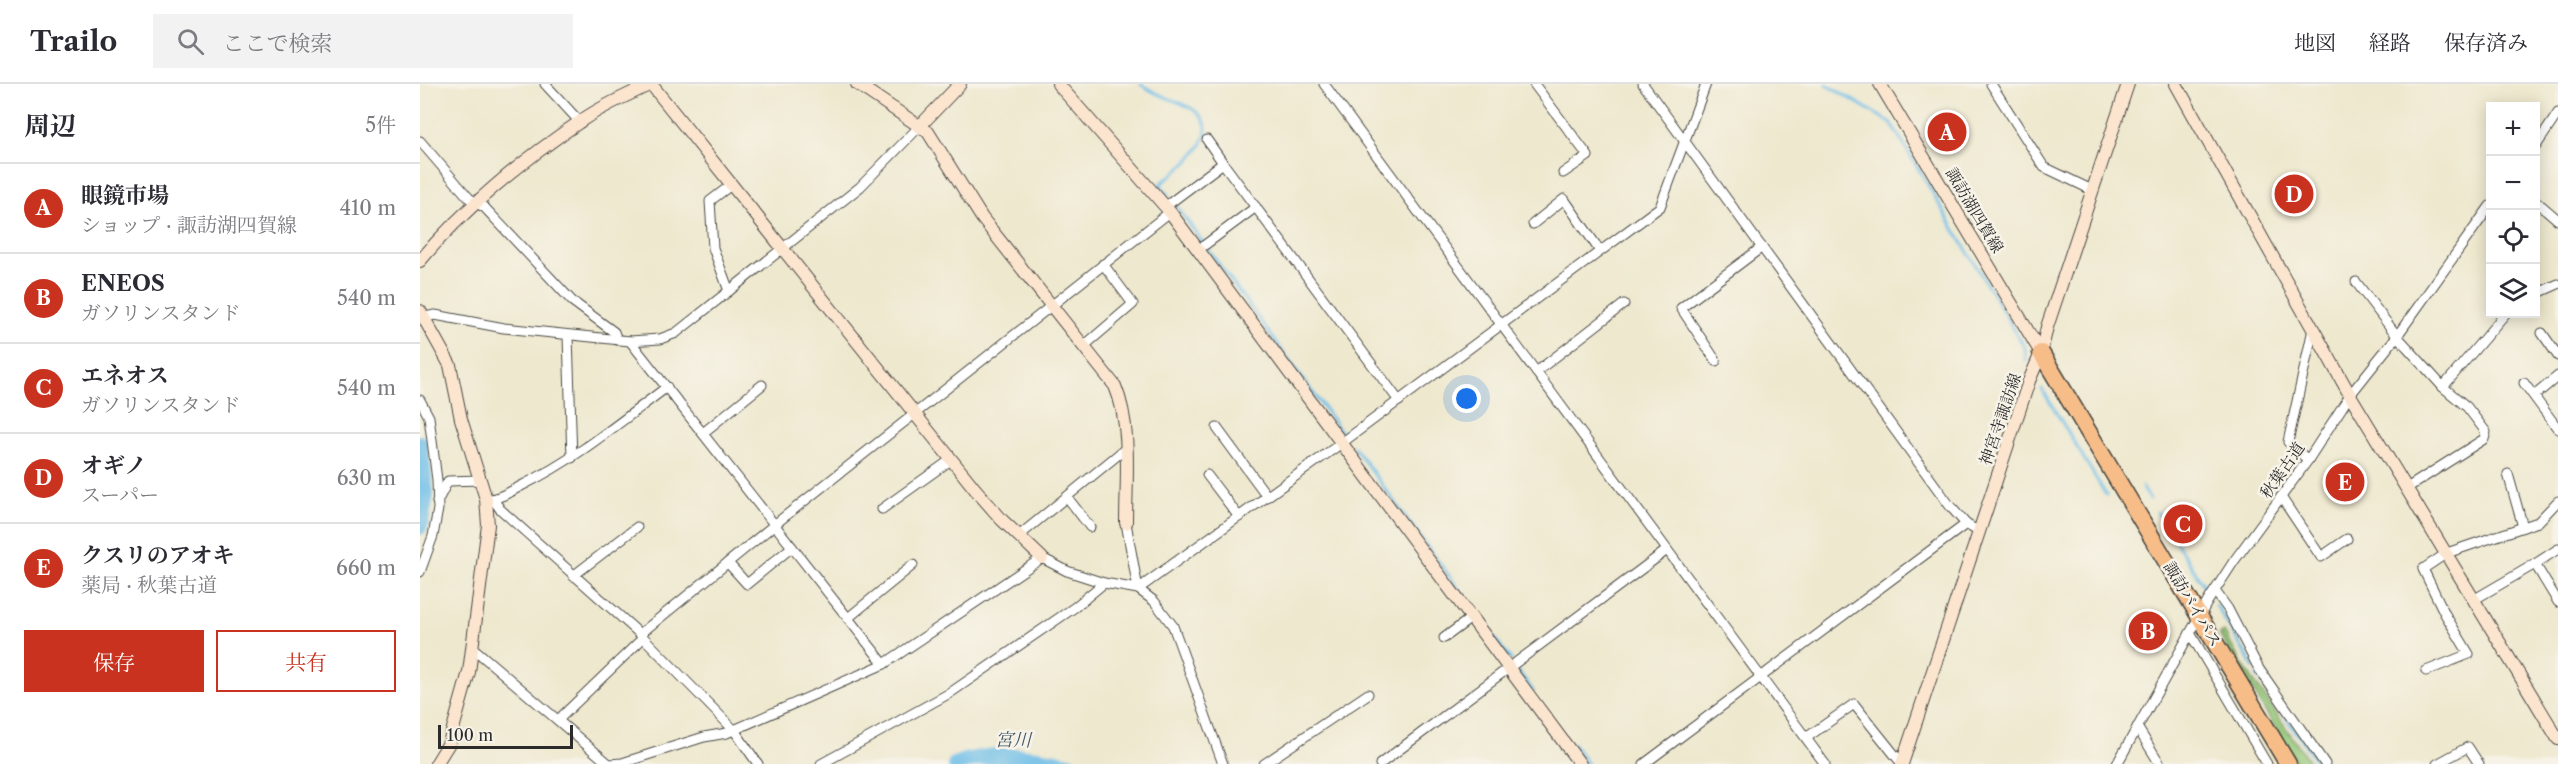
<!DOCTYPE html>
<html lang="ja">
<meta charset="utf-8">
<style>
body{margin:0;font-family:"Libre Caslon Text","Noto Serif JP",serif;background:#f2f2f3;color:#2b2b33}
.controls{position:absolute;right:18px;top:18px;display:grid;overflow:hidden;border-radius:0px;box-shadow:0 3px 15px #0003}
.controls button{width:54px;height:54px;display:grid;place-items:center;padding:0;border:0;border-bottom:2px solid #e1e1e2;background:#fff;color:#2b2b33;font:30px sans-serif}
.scale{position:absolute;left:18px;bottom:15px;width:135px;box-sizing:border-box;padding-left:6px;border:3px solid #2b2b2b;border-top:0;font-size:16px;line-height:21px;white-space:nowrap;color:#2b2b2b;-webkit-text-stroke:4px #f7f3e8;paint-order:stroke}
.you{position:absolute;left:1047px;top:315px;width:21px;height:21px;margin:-15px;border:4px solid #fff;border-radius:50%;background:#1a73e8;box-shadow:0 0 0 9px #1a73e833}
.badge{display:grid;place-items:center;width:39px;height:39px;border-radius:50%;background:#c8321e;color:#fff;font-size:20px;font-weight:700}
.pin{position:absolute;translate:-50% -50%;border:3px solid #fff;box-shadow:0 2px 6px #0006}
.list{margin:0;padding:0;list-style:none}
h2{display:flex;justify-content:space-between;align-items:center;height:78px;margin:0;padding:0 24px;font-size:26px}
h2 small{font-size:20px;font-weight:400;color:#7c7c81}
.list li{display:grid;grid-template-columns:39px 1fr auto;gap:18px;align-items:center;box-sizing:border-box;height:90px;padding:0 24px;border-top:2px solid #e1e1e2}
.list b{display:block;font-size:22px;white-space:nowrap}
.list p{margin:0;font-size:20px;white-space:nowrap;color:#7c7c81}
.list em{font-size:20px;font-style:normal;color:#7c7c81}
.actions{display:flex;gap:12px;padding:18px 24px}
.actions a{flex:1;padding:14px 0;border:2px solid #c8321e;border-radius:0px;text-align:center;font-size:21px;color:#c8321e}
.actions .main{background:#c8321e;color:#fff}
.icon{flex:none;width:33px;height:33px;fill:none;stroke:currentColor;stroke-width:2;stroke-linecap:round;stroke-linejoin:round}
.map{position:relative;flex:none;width:2138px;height:680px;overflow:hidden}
header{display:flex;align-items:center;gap:36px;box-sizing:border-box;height:84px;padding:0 30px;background:#fff;border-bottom:2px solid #e1e1e2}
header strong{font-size:28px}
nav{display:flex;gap:33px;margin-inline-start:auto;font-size:21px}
.search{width:420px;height:54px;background:#f2f2f3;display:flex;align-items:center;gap:15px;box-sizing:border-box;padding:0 21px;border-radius:0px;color:#7c7c81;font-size:22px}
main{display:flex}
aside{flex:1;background:#fff}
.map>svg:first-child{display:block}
</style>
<header>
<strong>Trailo</strong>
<div class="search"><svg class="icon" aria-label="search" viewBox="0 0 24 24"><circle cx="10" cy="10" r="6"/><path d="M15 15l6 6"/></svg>ここで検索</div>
<nav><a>地図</a><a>経路</a><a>保存済み</a></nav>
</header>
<main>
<aside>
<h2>周辺<small>5件</small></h2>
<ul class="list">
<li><span class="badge">A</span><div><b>眼鏡市場</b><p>ショップ · 諏訪湖四賀線</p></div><em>410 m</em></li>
<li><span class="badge">B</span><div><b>ENEOS</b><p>ガソリンスタンド</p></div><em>540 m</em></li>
<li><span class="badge">C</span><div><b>エネオス</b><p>ガソリンスタンド</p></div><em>540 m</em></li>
<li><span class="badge">D</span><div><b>オギノ</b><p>スーパー</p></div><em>630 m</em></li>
<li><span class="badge">E</span><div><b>クスリのアオキ</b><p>薬局 · 秋葉古道</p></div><em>660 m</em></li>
</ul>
<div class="actions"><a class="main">保存</a><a>共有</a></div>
</aside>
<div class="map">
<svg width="2138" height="680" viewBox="0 0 2138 680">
<rect width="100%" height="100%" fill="#f7f3e8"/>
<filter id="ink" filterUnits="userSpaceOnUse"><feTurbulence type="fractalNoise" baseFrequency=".0167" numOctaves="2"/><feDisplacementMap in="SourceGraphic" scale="12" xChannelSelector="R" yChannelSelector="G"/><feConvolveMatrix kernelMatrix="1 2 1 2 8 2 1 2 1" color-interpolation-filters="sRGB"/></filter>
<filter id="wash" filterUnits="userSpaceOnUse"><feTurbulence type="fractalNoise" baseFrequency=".008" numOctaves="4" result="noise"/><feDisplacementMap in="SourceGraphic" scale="24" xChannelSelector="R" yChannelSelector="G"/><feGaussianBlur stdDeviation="1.35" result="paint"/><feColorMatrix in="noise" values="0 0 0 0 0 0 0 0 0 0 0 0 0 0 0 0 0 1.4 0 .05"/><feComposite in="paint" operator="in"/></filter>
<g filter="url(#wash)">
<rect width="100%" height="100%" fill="#eee8ce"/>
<path fill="#94c97a" stroke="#607a52" stroke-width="1.5" d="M1804 548 1822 580 1891 680H1877L1799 550Z"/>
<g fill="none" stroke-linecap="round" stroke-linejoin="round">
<g stroke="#6dbee8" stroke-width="3">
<path d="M721 0C737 13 757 15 774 26 809 49 758 87 740 100L748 111"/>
<path d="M1406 0 1471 39 1605 264 1606 277"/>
<path d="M757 123 923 350"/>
<path d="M1622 305 1686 411"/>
<path d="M934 363 1091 576"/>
<path d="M1722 403 1730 415"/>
<path d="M1737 428 1786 505"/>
<path d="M1796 521 1834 584"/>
<path d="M1098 587 1113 607"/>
<path d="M1837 590 1898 680"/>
<path d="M1153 660 1168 680"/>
</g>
<g stroke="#6dbee8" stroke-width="16">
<path d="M0 359 6 411 0 443"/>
<path d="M536 680C572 667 613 671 649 680"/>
</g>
</g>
</g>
<g filter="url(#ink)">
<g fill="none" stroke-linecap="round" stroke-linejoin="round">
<g stroke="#484743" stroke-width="11">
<g id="street">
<path d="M125 0 159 37"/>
<path d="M904 0 1405 680"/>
<path d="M1114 0 1168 72 1143 89"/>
<path d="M1223 0 1530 422 1546 440 1559 448"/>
<path d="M1571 0 1624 83 1672 106"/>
<path d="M787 56 803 79"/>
<path d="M0 57 49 114 65 124 152 217 194 248 197 256"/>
<path d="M2116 62 2138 29"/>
<path d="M2116 117 2138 136"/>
<path d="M746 122 803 79 979 317"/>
<path d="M1113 140 1144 115 1180 167"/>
<path d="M778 166 836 123"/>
<path d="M1936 198 1977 252 2023 303 2047 323 2066 348 2064 355 1987 404"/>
<path d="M309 207 293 164 290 117 311 101"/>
<path d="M2116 210 2138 200"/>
<path d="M5 233 15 231 84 244 210 257 240 255 256 249 440 103 499 43"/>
<path d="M2122 249 2138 272"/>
<path d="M148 252 152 374"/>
<path d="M210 257 464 580"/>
<path d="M664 262 713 220 683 180"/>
<path d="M1296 277 1261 224 1342 163"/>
<path d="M1116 288 1204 220"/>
<path d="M2104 299 2138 345"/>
<path d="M2023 303 2085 230"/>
<path d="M2114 312 2138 292"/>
<path d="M0 316 9 333 17 396 18 425 13 452 0 488"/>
<path d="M797 344 847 412"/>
<path d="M283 349 342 301"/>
<path d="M1888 376 1868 358 1893 245"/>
<path d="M2088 390 2103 443"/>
<path d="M787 391 819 433"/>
<path d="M647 413 670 443"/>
<path d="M1861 413 1901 473 1927 455"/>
<path d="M69 415C80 415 93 406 103 401 156 375 200 338 247 303"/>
<path d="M73 415 80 425 220 550 314 646 338 680"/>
<path d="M17 418 28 397 60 396"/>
<path d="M462 425 532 375"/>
<path d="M706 439 718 505"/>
<path d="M600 451 705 365"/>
<path d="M308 479 327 500 372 463"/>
<path d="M2115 480 2138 465"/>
<path d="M153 492 217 443"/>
<path d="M718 505 923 358 1240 123 1286 0"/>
<path d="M1795 507 1808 525 1839 585 1905 680"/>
<path d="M2055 515 2115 480 2138 518"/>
<path d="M428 534 493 481"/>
<path d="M1770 549 1847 680"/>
<path d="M220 550 354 441 750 128"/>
<path d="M1024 554 1051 534"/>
<path d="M53 564 189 680 202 679 284 653 307 649 464 580 622 474 647 487 684 499 718 505 734 517 753 542 803 680"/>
<path d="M2006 587 2049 570 2025 530 2003 485 2027 469 2118 438 2138 417"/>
<path d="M138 636 223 554"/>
<path d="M1717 643 1740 680"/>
<path d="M1386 654 1434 620 1482 680"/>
<path d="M401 680 530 609 655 523 684 499"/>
<path d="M844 680 948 610"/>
<path d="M960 680 1247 466"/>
<path d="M1224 680 1546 440"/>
<path d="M1697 680 1788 517 1814 477 1888 376 1930 311 1977 252 2070 122"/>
<path d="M2017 680 2048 663 2059 680"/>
</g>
</g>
<g stroke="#484743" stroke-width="14">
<g id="secondary">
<path d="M231 0 555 405 582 436 622 474"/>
<path d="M437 0 508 48 562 134 695 302C712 342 706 396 706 439"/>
<path d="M638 0 750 128 1160 680"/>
<path d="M1460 0 1621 269"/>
<path d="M1756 0 1930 311 2138 655"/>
<path d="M499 43 540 0"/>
<path d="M0 177C42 126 103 76 158 39 180 23 206 12 231 0"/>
<path d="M0 227 30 281 41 335 66 415 68 441 49 588 29 659 16 680"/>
<path d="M1482 680 1609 297 1621 269 1627 243 1708 0"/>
</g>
</g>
<g stroke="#484743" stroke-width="19">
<path id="highway" d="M1621 269 1868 680"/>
</g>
<use href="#street" stroke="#fff" stroke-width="9"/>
<use href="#secondary" stroke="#fce5cf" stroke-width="12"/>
<use href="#highway" stroke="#f7bd88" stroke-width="16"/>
</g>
</g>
<g text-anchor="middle" stroke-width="5" stroke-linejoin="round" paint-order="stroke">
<g font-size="16" fill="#2b2b2b" stroke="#f7f3e8">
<text transform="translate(1555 126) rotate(59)" y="6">諏訪湖四賀線</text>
<text transform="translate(1580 335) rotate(-71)" y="6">神宮寺諏訪線</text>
<text transform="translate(1862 386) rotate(-55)" y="6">秋葉古道</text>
<text transform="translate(1773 520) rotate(59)" y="6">諏訪バイパス</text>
</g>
<g font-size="18" font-style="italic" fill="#3f5764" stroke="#f7f3e8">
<text transform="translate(593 656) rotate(1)" y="6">宮川</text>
</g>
</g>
</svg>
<div class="controls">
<button>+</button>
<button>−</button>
<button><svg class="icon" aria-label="locate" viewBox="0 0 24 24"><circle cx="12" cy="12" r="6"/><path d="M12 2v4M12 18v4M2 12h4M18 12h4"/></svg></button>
<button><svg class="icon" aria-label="layers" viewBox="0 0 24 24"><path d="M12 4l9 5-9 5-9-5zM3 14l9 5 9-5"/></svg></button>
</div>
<div class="scale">100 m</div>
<div class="you"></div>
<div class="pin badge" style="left:1527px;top:48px">A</div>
<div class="pin badge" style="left:1728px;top:547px">B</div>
<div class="pin badge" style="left:1763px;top:440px">C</div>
<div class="pin badge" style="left:1874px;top:110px">D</div>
<div class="pin badge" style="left:1925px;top:398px">E</div>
</div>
</main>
